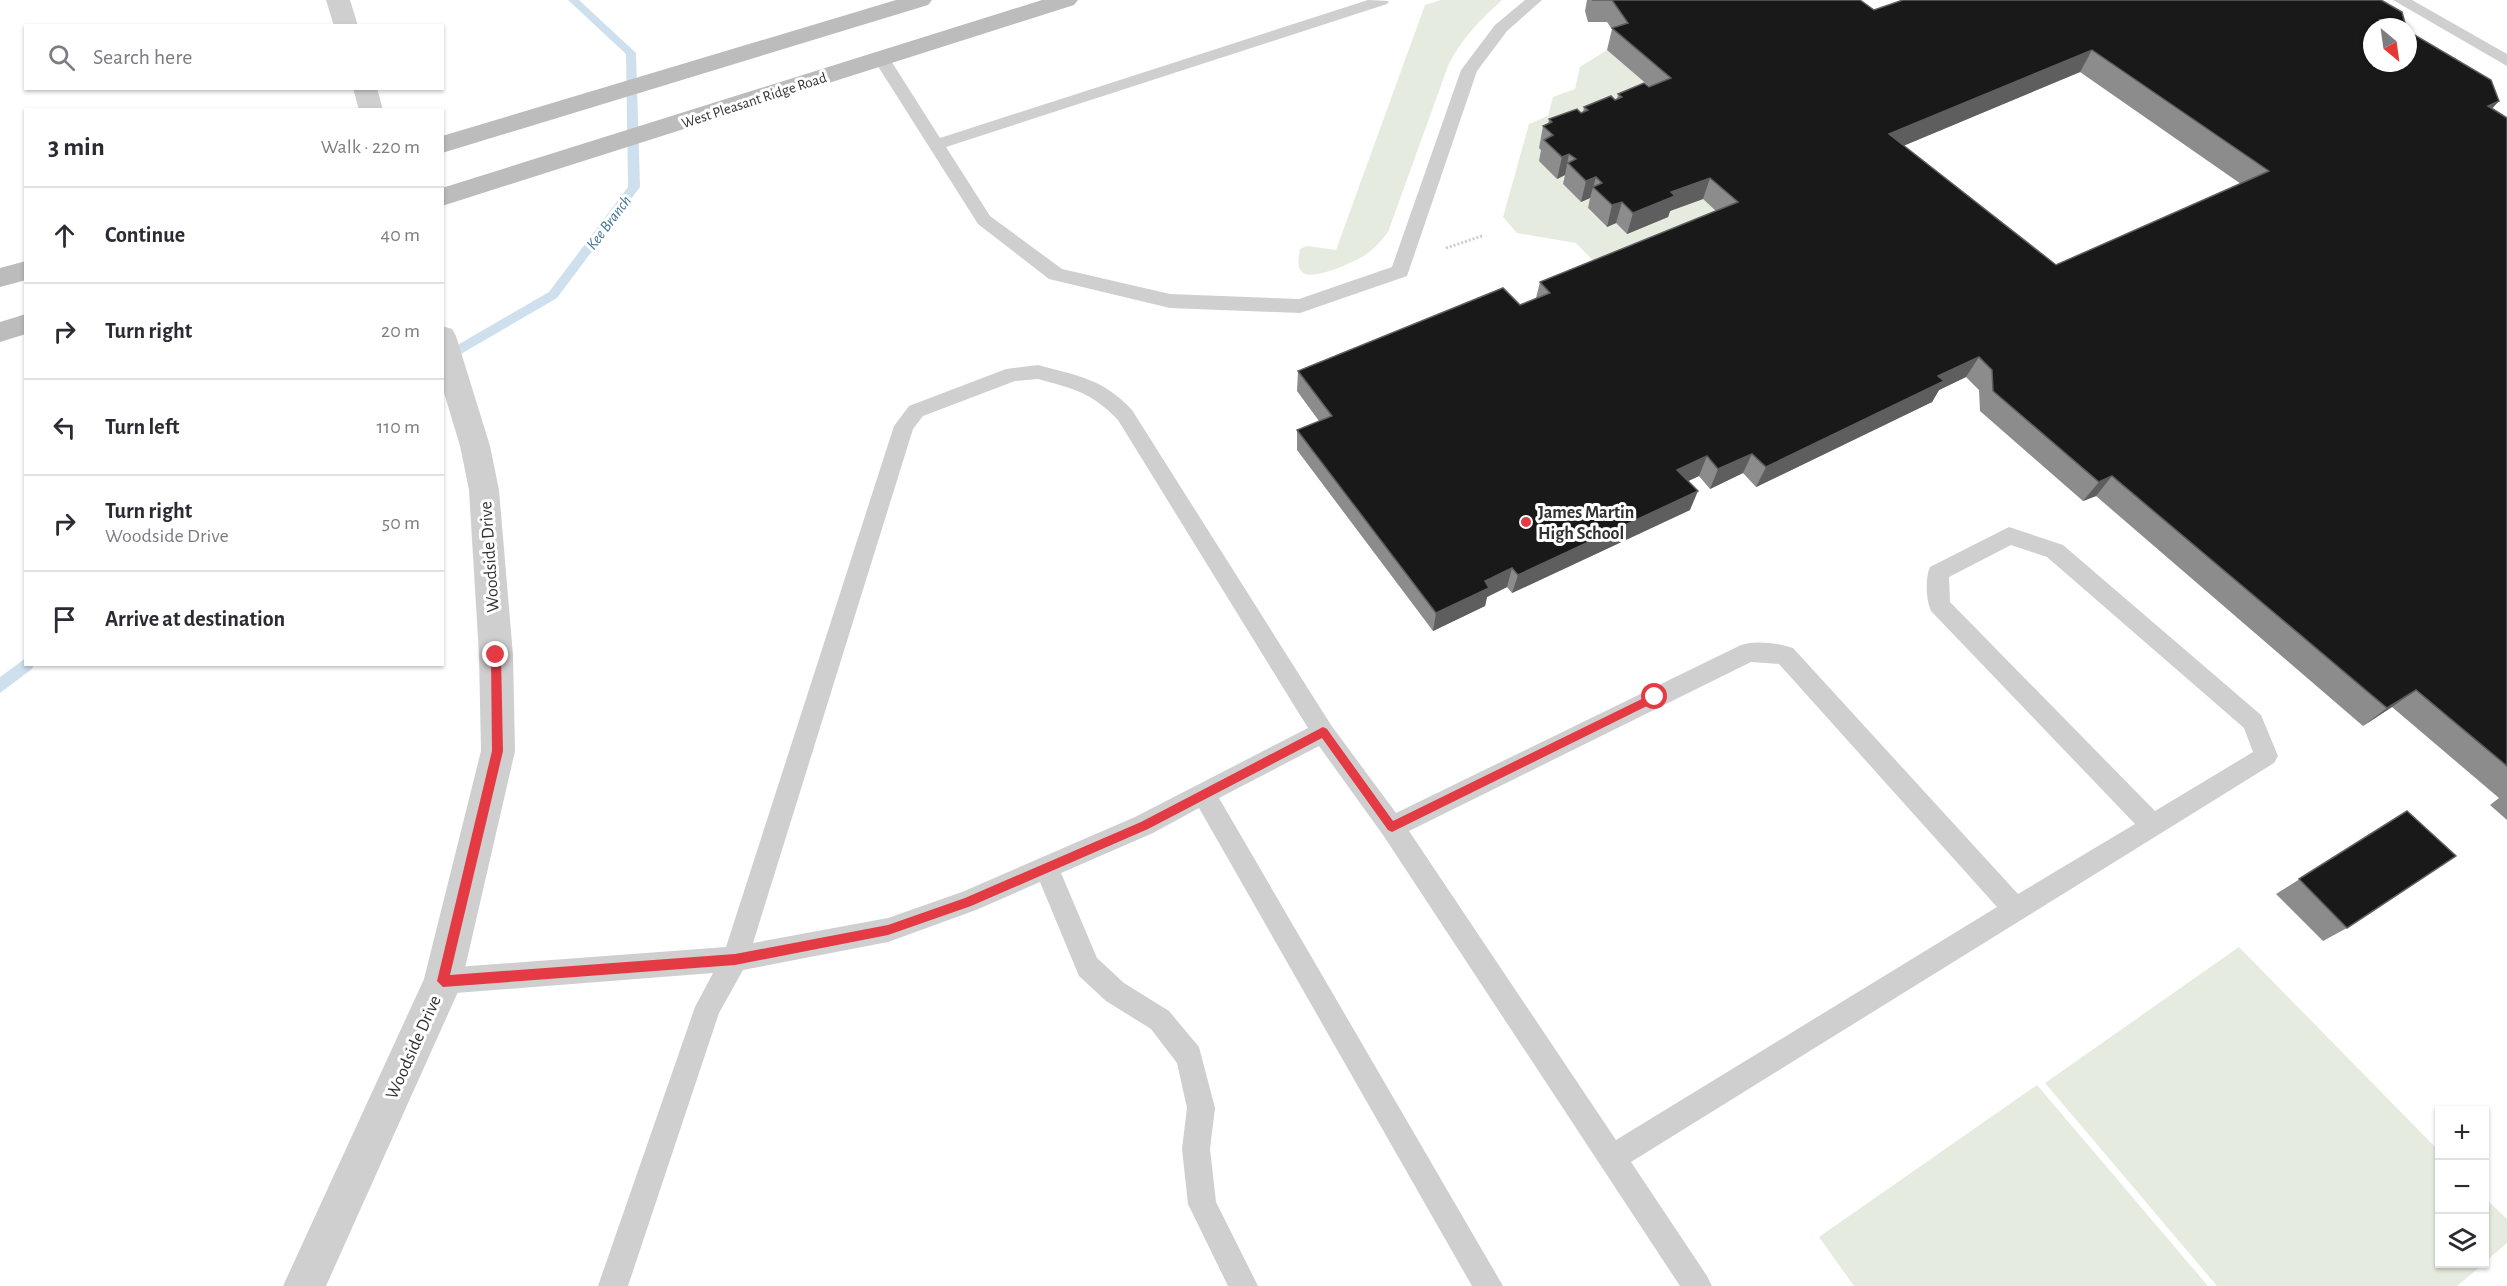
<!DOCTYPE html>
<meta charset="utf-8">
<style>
body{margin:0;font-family:"Alegreya Sans",sans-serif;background:#f7f7f7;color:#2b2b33}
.controls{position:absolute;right:18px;bottom:18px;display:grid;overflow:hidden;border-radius:0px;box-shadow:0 2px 4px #0004}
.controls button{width:54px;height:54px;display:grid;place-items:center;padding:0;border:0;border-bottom:2px solid #e1e1e2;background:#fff;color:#2b2b33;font:30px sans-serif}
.compass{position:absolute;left:2363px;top:18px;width:54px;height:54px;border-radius:50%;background:#fff;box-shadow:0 2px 4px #0004;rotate:151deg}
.stop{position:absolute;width:18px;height:18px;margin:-14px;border:4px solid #e33a43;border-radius:50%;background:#fff}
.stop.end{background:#e33a43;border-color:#fff;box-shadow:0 2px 6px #0008}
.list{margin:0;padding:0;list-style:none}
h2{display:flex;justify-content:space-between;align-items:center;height:78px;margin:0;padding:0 24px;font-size:26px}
h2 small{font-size:20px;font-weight:400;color:#7c7c81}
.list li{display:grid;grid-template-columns:39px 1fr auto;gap:18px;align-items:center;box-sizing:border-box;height:96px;padding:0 24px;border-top:2px solid #e1e1e2}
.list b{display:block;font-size:22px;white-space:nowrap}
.list p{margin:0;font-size:20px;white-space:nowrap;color:#7c7c81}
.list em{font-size:20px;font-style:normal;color:#7c7c81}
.icon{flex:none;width:33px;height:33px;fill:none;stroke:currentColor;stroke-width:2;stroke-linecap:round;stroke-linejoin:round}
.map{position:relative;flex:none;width:2507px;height:1286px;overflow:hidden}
.search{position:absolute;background:#fff;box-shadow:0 2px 4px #0004;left:24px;top:24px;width:420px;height:66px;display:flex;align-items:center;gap:15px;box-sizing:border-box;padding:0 21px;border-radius:0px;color:#7c7c81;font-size:22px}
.panel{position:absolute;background:#fff;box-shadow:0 2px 4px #0004;left:24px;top:108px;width:420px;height:558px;border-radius:0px}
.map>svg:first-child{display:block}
</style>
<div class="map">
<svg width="2507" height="1286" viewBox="0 0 2507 1286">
<rect width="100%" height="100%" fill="#fff"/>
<g fill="#e5ebde">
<path d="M1441 0H1502C1480 20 1461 39 1448 66L1388 232C1382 240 1376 247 1368 253 1357 261 1312 282 1302 272 1296 266 1299 256 1300 249L1307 246 1336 250 1425 5Z"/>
<path d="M1607 50 1665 100 1548 157 1557 178 1565 175 1571 181 1563 184 1581 202 1590 198 1588 209 1606 227 1616 223 1627 234 1665 213 1703 199 1731 223 1606 274 1576 243 1517 233 1503 217 1529 124 1548 116 1553 97 1575 89 1580 67Z"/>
<path d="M2239 947 2439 1151 2440 1264H2483L2457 1286H2217L2045 1083Z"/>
<path d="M2037 1085 2208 1286H1854L1819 1237Z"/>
<path d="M2484 1197 2507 1219V1243L2485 1262Z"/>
</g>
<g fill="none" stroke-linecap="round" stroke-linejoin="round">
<g fill="#cee0ed" fill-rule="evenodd">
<path d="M568 0H579L636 53 640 187 557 298 442 365V354L549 292 628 187 626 54Z"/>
<path d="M26 658V664H34L32 669 0 693V677Z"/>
</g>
<path stroke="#ccc" stroke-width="3" stroke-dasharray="2 2" stroke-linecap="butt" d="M1446 248 1482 236"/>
<g fill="#cfcfcf" fill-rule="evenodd">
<path d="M1368 0 1389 1 1387 4 946 147 990 216 1062 269 1170 294 1299 299 1392 267 1461 70 1495 25 1525 0H1542L1507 31 1477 71 1407 276 1300 313 1170 308 1049 279 978 224 874 60 876 56H888L940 138Z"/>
<path d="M2393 0H2412L2507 54V66Z"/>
<path d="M1038 365C1078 376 1102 378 1132 410L1331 725 1396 813 1741 645C1756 640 1778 643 1793 648L2018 894 2135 824 1931 611C1926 600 1925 578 1930 567L2009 527 2063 545 2261 715 2278 756 2274 763 1631 1162 1707 1276 1712 1286H1680L1383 835 1319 746 1219 798 1503 1286H1472L1199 808 1153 833 1061 873 1097 958 1124 983 1169 1011 1199 1047 1215 1108 1210 1149 1216 1202 1258 1286H1228L1188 1204 1182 1149 1187 1108 1177 1063 1151 1029 1106 1001 1079 976 1040 882 976 910 888 942 743 970 719 1013 628 1286H598L695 1007 713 973 443 994 434 990 430 981 434 972 443 968 726 947 894 426 909 406 1006 369ZM1038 379C1074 389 1091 392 1118 420L1308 728 1135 817 962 892 888 918 753 943 913 429 923 416 1015 381ZM2011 545 2047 557 2244 728 2253 752 2155 811 1950 602 1949 577ZM1751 662 1779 664 1997 907 1616 1140 1409 831Z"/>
</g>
<g fill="#cfcfcf" fill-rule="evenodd">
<path d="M326 0H350L358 26H334Z"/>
<path d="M353 88H377L383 110H359Z"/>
<path d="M442 326 452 329 456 336 490 446 499 490 513 655 515 751 462 981 457 994 326 1286H283L424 979 481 751 479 655 469 490 460 446 442 386Z"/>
</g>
<g fill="#bcbcbc" fill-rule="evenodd">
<path d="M896 0H932L928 5 442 153V136Z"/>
<path d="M1042 0H1078L1074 5 442 206V188Z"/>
<path d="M26 261V280L0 287V268Z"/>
<path d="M26 314V334L0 342V322Z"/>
</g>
</g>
<g fill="#8c8c8c" fill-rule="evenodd">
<path d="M1587 0H1860L1874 10 2372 27 2507 118V820L2490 805 2499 798 2392 707 2363 726 2096 496 2083 501 1980 411 1979 390 1966 377 1939 390 1932 402 1756 487 1743 473 1710 489 1699 476 1688 481 1690 510 1512 593 1507 587 1487 597 1485 606 1433 631 1297 450V430L1319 421 1297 391 1298 371 1520 305 1536 298 1540 282 1716 211 1703 199 1670 211 1668 217 1627 234 1616 223 1607 227 1588 208 1590 198 1581 202 1563 184 1565 175 1557 179 1539 161 1541 150 1539 148 1543 126 1548 124 1549 119 1581 113 1583 112 1584 107 1615 100 1617 99 1618 94 1650 87 1607 50 1612 29 1607 22H1588L1585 11ZM2080 72 2241 184 2056 265 1903 146Z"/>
<path d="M2407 811 2347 928 2323 941 2276 894Z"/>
</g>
<g fill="#5e5e5e">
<path d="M2092 50 2080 72 1879 156 1889 134Z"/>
<path d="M2499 101 2480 122 2488 106Z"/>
<path d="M1569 154 1565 175 1557 179 1562 157Z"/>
<path d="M1596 177 1590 198 1581 202 1586 181Z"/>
<path d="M1710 178 1703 199 1670 211 1668 217 1627 234 1633 213 1671 192Z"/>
<path d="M1622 202 1616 223 1607 227 1612 205Z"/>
<path d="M1979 357 1966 377 1939 390 1932 402 1756 487 1766 467 1938 376Z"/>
<path d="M1752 454 1743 473 1710 489 1718 469Z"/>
<path d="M1707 456 1699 476 1669 490 1677 470Z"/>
<path d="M2112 476 2096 496 2083 501 2099 482Z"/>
<path d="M1698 491 1690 510 1512 593 1518 575Z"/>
<path d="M1512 568 1507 587 1487 597 1485 606 1433 631 1436 613 1485 581Z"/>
<path d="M2416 690 2392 707 2363 726 2387 708Z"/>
</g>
<g fill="#191919" stroke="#5e5e5e" stroke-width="1.5" fill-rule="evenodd">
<path d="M1592 0H1860L1874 10 1903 0H2381L2402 12 2406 27H2372V63H2408V31L2491 80 2499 101 2488 106 2507 118V766L2416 690 2387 708 2112 476 2099 482 1993 391 1992 370 1979 357 1938 376 1944 381 1766 467 1752 454 1718 469 1707 456 1677 470 1698 491 1518 575 1512 568 1485 581 1489 588 1436 613 1297 430 1332 416 1298 371 1503 288 1520 305 1550 293 1540 282 1738 202 1710 178 1671 192 1675 196 1633 213 1622 202 1612 205 1593 187 1602 183 1596 177 1586 181 1568 163 1576 159 1569 154 1562 157 1544 140 1553 135 1543 126 1552 122 1549 119 1577 109 1581 113 1588 110 1584 107 1611 96 1615 100 1622 97 1618 94 1644 83 1649 87 1671 78 1612 28 1628 23 1612 0ZM2092 50 2269 171 2056 265 1889 134Z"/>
<path d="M2407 811 2456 856 2347 928 2299 879Z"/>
</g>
<path fill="#e33a43" d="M496 651 501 655 503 751 450 975 735 954 888 925 965 898 1141 822 1323 727 1327 729 1393 821 1652 694 1655 693 1660 697 1659 700 1392 832 1388 830 1322 738 1148 829 971 906 888 935 735 965 443 987 437 981 492 751 491 655Z"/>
<circle fill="#e33a43" stroke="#fff" stroke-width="2" cx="1526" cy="522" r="6"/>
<g text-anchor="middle" stroke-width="6" stroke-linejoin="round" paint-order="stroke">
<g font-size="15" fill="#323232" stroke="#fff">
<text transform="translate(754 100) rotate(-18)" y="5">West Pleasant Ridge Road</text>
</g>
<g font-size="16" font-style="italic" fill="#407294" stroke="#fff">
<text transform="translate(608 222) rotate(-53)" y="6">Kee Branch</text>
</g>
<g font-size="18" font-weight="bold" fill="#323232" stroke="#fff" text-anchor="start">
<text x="1538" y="518">James Martin<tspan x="1538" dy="21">High School</tspan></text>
</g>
<g font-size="18" fill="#323232" stroke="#fff">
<text transform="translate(489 557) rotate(-94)" y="6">Woodside Drive</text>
<text transform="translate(413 1047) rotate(-66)" y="6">Woodside Drive</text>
</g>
</g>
</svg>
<div class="controls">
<button>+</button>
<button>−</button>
<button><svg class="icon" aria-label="layers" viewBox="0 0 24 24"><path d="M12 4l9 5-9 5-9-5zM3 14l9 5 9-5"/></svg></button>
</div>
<svg class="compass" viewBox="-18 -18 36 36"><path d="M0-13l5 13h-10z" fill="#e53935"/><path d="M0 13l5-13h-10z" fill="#7c7c81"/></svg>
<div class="stop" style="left:1655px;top:697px"></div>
<div class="stop end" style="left:496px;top:655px"></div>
<div class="search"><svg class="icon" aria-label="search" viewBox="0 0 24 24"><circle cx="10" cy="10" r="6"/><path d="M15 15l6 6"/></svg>Search here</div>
<section class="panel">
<h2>3 min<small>Walk · 220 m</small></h2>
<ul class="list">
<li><svg class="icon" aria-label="ahead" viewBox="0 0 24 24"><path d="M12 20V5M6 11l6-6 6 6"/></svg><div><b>Continue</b></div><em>40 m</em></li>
<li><svg class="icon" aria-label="right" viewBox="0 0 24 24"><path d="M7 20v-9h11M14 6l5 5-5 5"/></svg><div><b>Turn right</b></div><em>20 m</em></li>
<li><svg class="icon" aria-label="left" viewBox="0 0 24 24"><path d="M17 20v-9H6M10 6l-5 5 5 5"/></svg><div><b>Turn left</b></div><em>110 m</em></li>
<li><svg class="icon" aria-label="right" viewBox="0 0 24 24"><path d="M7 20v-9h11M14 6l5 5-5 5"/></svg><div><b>Turn right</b><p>Woodside Drive</p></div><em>50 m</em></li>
<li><svg class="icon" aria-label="arrive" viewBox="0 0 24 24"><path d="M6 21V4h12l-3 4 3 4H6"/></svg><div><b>Arrive at destination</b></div></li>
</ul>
</section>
</div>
